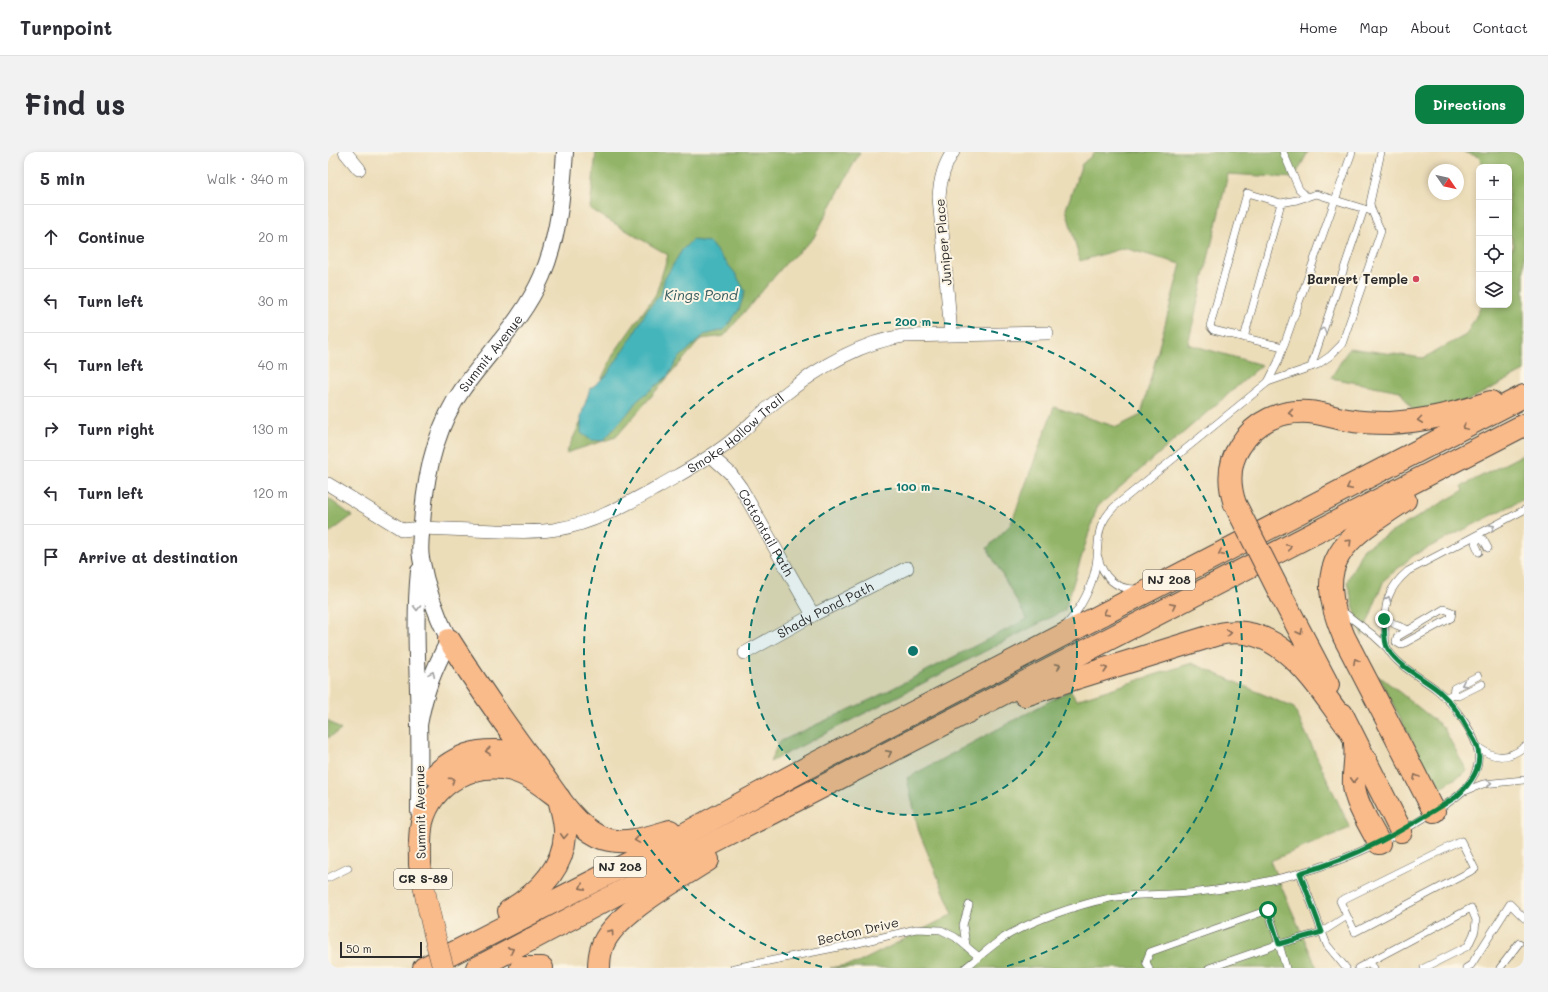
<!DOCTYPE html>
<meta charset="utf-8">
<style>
body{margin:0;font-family:Mali,sans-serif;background:#f2f2f3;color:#2b2b33}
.controls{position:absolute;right:12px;top:12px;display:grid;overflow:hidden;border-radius:8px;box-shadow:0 2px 6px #0003}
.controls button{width:36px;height:36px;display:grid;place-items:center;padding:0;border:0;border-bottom:1px solid #e1e1e2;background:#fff;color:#2b2b33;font:20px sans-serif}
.compass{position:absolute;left:1100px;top:12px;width:36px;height:36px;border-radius:50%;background:#fff;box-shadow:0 2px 6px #0003;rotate:124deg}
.scale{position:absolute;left:12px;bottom:10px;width:82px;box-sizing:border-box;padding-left:4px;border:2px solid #2b2b2b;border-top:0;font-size:11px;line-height:14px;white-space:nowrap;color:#2b2b2b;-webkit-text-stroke:3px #fcf5e5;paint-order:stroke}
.stop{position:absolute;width:12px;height:12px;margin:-9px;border:3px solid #0b8043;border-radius:50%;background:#fff}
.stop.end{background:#0b8043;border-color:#fff;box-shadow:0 1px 4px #0008}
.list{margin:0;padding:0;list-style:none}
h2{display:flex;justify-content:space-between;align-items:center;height:52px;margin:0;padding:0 16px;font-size:17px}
h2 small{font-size:13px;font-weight:400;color:#7c7c81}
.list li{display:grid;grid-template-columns:26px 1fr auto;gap:12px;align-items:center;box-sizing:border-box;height:64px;padding:0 16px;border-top:1px solid #e1e1e2}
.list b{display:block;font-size:15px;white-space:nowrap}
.list em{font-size:13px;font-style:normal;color:#7c7c81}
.icon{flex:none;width:22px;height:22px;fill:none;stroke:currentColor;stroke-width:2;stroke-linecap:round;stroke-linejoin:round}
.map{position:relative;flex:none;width:1196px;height:816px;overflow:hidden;border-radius:12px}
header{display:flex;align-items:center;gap:24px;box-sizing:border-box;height:56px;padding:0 20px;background:#fff;border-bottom:1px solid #e1e1e2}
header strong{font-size:19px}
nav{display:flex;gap:22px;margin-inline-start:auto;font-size:14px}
.intro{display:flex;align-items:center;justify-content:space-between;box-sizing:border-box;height:96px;padding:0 24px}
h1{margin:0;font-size:28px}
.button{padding:10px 18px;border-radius:12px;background:#0b8043;color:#fff;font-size:14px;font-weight:700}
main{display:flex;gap:24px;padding:0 24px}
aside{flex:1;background:#fff;border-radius:12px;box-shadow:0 2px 6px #0003}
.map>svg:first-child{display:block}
</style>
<header>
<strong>Turnpoint</strong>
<nav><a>Home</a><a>Map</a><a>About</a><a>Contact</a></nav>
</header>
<div class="intro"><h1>Find us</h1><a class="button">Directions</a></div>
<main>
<aside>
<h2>5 min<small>Walk · 340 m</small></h2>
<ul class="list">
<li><svg class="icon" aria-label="ahead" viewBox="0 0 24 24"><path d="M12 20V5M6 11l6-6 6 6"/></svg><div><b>Continue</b></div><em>20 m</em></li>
<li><svg class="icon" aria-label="left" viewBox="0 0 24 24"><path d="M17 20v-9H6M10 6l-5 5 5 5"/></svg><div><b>Turn left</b></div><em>30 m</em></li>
<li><svg class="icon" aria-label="left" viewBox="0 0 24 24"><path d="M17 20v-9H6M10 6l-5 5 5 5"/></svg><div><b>Turn left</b></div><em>40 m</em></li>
<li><svg class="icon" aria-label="right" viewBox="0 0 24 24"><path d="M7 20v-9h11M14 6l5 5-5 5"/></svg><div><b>Turn right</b></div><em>130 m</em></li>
<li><svg class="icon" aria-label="left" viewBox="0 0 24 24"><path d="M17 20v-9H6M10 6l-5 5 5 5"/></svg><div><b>Turn left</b></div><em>120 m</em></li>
<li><svg class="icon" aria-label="arrive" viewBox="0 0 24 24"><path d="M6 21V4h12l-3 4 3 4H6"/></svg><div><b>Arrive at destination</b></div></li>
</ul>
</aside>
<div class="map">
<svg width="1196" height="816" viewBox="0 0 1196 816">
<rect width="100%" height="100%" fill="#fcf5e5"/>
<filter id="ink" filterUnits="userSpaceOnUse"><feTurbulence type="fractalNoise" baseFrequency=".025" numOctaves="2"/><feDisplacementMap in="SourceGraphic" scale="8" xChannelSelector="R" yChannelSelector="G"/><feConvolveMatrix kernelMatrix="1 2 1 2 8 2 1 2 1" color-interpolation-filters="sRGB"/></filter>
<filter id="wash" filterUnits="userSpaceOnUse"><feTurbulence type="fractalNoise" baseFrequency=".012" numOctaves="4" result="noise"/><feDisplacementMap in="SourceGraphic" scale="16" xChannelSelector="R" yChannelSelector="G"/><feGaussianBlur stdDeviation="0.9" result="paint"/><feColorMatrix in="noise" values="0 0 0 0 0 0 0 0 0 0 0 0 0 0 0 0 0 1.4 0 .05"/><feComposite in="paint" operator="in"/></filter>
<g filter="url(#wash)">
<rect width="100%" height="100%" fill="#ecddb9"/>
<g fill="#92b468" stroke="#5e704a">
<path d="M268 0H532L485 87 458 111 396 184 373 187 288 285 238 301 286 201 328 142 340 103 262 57Z"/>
<path d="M768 0H980L966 26 900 22 860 192 934 213 769 355 737 458 442 610 451 590 546 546 699 467 659 396 683 372 726 255 789 275 813 263 853 112 796 96 752 109 738 57 754 12Z"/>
<path d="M1136 0H1196V219L1094 273 1072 239 1003 226 1021 196 1095 206 1138 183 1154 153H1181V103L1186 93 1181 80V15H1155L1151 5Z"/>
<path d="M1196 302V347L1086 403 1056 428 1034 484 1019 430 1035 397 1136 338 1134 334Z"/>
<path d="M0 346 24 364 0 382Z"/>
<path d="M864 511 966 556 1022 676 942 709 989 816H502L530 811 625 762 591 680 579 626 742 538 748 548Z"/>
<path d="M1050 523 1115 575 1139 619 1109 638Z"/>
<path d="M0 568 13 578 0 586Z"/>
</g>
<path fill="#45b5bc" stroke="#387074" d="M364 88 381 90 407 121 417 139 411 158 396 178 376 183 350 207 340 224 309 249 299 262 275 289 263 288 253 281V264L262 237 278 224 306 182 319 158 333 142 336 128 354 98Z"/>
</g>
<g filter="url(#ink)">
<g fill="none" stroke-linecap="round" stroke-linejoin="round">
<g stroke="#484640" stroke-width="8">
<g id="service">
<path d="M955 0 971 37 979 45"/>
<path d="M916 186 953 51"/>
<path d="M955 195 885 178 882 174 919 41 953 51 969 48 988 42 1043 59"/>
<path d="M983 215 1036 57"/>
<path d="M940 230 950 210 1024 0"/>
<path d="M1151 400 1147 391 1151 386 1155 387 1160 396"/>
<path d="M770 405C775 425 788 438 809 437"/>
<path d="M1116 457 1124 460 1123 466 1073 493 1068 490 1069 485Z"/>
<path d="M1014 459 1045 483 1058 495"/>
<path d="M1056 465 1068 473 1081 478"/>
<path d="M738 473C753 456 764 435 768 413 772 387 766 376 786 355L940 230 989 213 1002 204 1014 192 1053 79C1049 69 1043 61 1042 51L1053 0"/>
<path d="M1125 542 1126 536 1150 524"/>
<path d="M1117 546 1125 542 1130 544 1154 532"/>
<path d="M1149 594C1164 607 1180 608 1196 595"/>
<path d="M1137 639 1155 632 1196 628"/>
<path d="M972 721 999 793 1018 816"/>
<path d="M0 726 20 716"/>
<path d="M638 793 635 773 641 753"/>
<path d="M1041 810 1046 816"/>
<path d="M406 816 526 792 588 777 613 778 627 785 651 805"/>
<path d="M637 816C650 806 662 795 675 786 704 768 749 753 782 746 811 741 841 744 871 740 954 731 1025 710 1096 666 1109 657 1125 650 1136 638 1145 628 1152 615 1150 601 1148 582 1124 550 1109 538 1093 525 1070 515 1059 496 1057 491 1057 482 1057 476 1056 451 1060 436 1080 419L1196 358"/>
<path d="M821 816 818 810 822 800 940 758 951 792 994 780 1019 764 1012 749 1133 689 1147 717 1027 780 1019 764"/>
<path d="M881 816 951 792 958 816"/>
<path d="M1030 816 1143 756 1148 768 1147 779 1140 794 1096 816"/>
<path d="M1138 816 1143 813 1182 752 1196 766"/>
<path d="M1172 816 1191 791"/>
</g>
</g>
<g stroke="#484640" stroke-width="14">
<g id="minor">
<path d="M17 0 31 17"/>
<path d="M623 182 611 45C612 29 615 14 625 0"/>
<path id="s1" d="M383 304 402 321 413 336 485 463"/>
<path id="s2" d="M0 332 75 378 93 376C119 377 144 378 169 379 189 379 210 381 230 377 266 371 297 353 330 335 354 321 379 308 402 290 419 276 434 260 452 246 487 218 529 191 575 184L719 181"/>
<path id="s3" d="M417 501 485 463 579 416"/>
</g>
</g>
<g stroke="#484640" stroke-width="18">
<g id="tertiary">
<path id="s4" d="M91 573C97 539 105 519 121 488 108 462 98 435 93 406 91 395 93 383 94 372 97 326 106 277 134 238 161 200 195 168 214 124 231 84 234 43 237 0"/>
<path d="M91 660C91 630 92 601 91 571 90 521 86 469 91 419"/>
</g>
</g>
<g stroke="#484640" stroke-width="22">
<path id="primary" d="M91 695C93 729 101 760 109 793"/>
</g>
<g stroke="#484640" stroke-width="24">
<g id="trunk">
<path d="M1077 348C1016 388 983 408 1016 485L1106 659"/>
<path d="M907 352C900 331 900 312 912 294 927 269 953 258 981 260 994 261 1007 266 1020 268 1034 271 1048 271 1062 271 1097 269 1130 261 1163 250"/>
<path d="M954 445 1000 533"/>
<path d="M121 488C150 534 181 578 213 621 229 643 246 672 270 684 293 695 319 686 342 679"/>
<path d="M697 543 748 526 887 483C950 466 987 531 1019 574"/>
<path d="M1014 562 1073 679"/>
<path d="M1027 592C1029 606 1025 619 1026 633 1027 651 1043 675 1051 691"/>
<path d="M107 623C136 596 162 596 199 602"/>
<path d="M92 713C92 698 91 684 94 670 104 631 146 608 184 618 202 623 216 635 231 646 233 657 238 671 237 683 235 718 209 742 181 759"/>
<path d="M96 816 340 691 486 612 1196 244"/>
<path d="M149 816 391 688 1196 273"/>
<path d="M193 816H214"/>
<path d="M271 816C271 809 272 801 274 795 284 763 352 726 380 708"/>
</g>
</g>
<use href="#service" stroke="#fff" stroke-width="7"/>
<use href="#minor" stroke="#fff" stroke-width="13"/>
<use href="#tertiary" stroke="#fff" stroke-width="16"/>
<use href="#primary" stroke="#fabb8b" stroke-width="21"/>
<use href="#trunk" stroke="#fabb8b" stroke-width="22"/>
<g stroke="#484640" stroke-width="22" stroke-linecap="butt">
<path id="primary-bridge" d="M109 793 115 816"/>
</g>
<g stroke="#484640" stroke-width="24" stroke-linecap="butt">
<path id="trunk-bridge" d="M907 352 954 445"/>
</g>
<use href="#primary-bridge" stroke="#fabb8b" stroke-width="21"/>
<use href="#trunk-bridge" stroke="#fabb8b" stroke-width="22"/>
</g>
<defs><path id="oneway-chevron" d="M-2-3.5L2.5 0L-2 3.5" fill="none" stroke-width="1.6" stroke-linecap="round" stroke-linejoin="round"/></defs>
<g stroke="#a0a0a0">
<use href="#oneway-chevron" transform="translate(995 178) rotate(-72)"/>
<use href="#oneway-chevron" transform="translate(1164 375) rotate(-27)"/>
<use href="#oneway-chevron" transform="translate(1060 447) rotate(-71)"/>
<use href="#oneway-chevron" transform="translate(89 456) rotate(90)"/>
<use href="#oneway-chevron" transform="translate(104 522) rotate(-66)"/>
<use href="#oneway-chevron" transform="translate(1136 532) rotate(154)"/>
<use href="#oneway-chevron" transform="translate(1161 631) rotate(-9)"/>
</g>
<g stroke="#886c56">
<use href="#oneway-chevron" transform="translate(963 261) rotate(172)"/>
<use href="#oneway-chevron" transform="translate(1092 268) rotate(173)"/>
<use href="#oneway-chevron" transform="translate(1137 275) rotate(153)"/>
<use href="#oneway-chevron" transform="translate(1021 335) rotate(153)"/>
<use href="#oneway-chevron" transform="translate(1021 390) rotate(-44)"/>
<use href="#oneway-chevron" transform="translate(961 395) rotate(-27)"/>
<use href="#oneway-chevron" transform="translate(893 401) rotate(153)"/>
<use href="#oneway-chevron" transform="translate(845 454) rotate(-27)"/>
<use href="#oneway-chevron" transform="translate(778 461) rotate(153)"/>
<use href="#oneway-chevron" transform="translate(972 480) rotate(63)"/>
<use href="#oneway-chevron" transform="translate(901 481) rotate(-6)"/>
<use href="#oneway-chevron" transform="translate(1028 509) rotate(-118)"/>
<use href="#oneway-chevron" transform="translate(730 514) rotate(-27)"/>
<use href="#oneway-chevron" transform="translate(777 517) rotate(-17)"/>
<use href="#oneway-chevron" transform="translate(160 599) rotate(175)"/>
<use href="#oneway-chevron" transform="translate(561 601) rotate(-27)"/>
<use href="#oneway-chevron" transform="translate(1088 625) rotate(-118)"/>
<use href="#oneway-chevron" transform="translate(124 628) rotate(-34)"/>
<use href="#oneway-chevron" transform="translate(1026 628) rotate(93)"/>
<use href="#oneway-chevron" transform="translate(236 684) rotate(93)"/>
<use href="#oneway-chevron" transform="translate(309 688) rotate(171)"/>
<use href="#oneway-chevron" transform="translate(254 735) rotate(153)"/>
<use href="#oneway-chevron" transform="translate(283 780) rotate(-55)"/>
<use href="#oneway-chevron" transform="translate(183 798) rotate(-28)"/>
</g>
</g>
<g fill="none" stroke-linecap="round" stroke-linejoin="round" filter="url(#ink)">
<path stroke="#0b8043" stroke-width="5" d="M940 758 951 792 994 780 972 721C1029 706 1079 676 1128 645 1142 632 1156 615 1149 594 1147 588 1142 582 1139 576 1132 562 1123 550 1111 539 1094 525 1072 516 1060 497 1055 489 1057 476 1056 467"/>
</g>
<circle cx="585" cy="499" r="164" fill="#0f766e" fill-opacity=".12"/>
<g fill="none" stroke="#0f766e" stroke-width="2" stroke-dasharray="7 5">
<circle cx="585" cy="499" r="164"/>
<path d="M494 815A329 329 0 1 1 676 815"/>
</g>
<circle fill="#d1495b" stroke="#fcf5e5" stroke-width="1.5" cx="1088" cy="127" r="4"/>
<g text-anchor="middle" stroke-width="4" stroke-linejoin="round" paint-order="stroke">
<g fill="#fcf5e5" stroke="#6a6863" stroke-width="1">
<rect x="815" y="418" width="52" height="20" rx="3"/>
<rect x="266" y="705" width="52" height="20" rx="3"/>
<rect x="66" y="717" width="58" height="20" rx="3"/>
</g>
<g font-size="12" font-weight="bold" fill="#2b2b2b">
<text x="841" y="432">NJ 208</text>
<text x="292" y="719">NJ 208</text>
<text x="95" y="731">CR S-89</text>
</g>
<g font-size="13" fill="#2b2b2b" stroke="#fcf5e5">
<text transform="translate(615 90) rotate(-95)" y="5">Juniper Place</text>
<text dy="5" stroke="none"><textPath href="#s4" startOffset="400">Summit Avenue</textPath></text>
<text dy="5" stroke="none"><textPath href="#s2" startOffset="447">Smoke Hollow Trail</textPath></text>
<text dy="5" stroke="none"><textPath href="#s1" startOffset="95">Cottontail Path</textPath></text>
<text dy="5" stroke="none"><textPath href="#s3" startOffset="91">Shady Pond Path</textPath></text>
<text transform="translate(92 660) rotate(-91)" y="5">Summit Avenue</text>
<text transform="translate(530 779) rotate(-13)" y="5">Becton Drive</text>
</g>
<g font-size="13" font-weight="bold" fill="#2b2b2b" stroke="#fcf5e5" text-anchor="end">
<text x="1080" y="132">Barnert Temple</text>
</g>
<g font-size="14" font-style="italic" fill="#345b5e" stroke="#fcf5e5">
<text x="373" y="148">Kings Pond</text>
</g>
</g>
<circle cx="585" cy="499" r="6" fill="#0f766e" stroke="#fcf5e5" stroke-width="2"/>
<g font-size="12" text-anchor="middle" font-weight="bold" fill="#0f766e" stroke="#fcf5e5" stroke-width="4" stroke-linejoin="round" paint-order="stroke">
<text x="585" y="174">200 m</text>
<text x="585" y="339">100 m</text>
</g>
</svg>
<div class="controls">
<button>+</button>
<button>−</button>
<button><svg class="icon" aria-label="locate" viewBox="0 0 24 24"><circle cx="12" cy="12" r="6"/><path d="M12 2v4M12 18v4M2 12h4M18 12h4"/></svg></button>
<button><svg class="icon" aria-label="layers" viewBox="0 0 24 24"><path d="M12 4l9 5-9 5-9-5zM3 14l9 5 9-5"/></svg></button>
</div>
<svg class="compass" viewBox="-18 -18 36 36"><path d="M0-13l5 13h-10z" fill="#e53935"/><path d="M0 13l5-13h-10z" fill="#7c7c81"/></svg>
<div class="scale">50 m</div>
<div class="stop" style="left:940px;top:758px"></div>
<div class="stop end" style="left:1056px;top:467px"></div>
</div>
</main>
